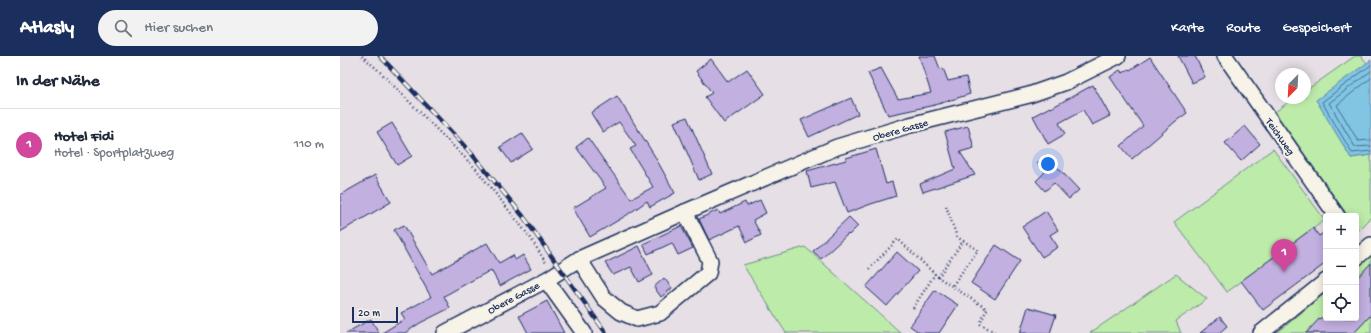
<!DOCTYPE html>
<html lang="de">
<meta charset="utf-8">
<style>
body{margin:0;font-family:"Gochi Hand",sans-serif;background:#f2f2f3;color:#1f2937}
.controls{position:absolute;right:12px;bottom:12px;display:grid;overflow:hidden;border-radius:4px;box-shadow:0 2px 10px #0003}
.controls button{width:36px;height:36px;display:grid;place-items:center;padding:0;border:0;border-bottom:1px solid #e0e1e3;background:#fff;color:#1f2937;font:20px sans-serif}
.compass{position:absolute;left:935px;top:12px;width:36px;height:36px;border-radius:50%;background:#fff;box-shadow:0 2px 10px #0003;rotate:204deg}
.scale{position:absolute;left:12px;bottom:10px;width:46px;box-sizing:border-box;padding-left:4px;border:2px solid #1b2f5e;border-top:0;font-size:11px;line-height:14px;white-space:nowrap;color:#1b2f5e;-webkit-text-stroke:3px #f7f3e8;paint-order:stroke}
.you{position:absolute;left:708px;top:108px;width:14px;height:14px;margin:-10px;border:3px solid #fff;border-radius:50%;background:#1a73e8;box-shadow:0 0 0 6px #1a73e833}
.badge{display:grid;place-items:center;width:26px;height:26px;border-radius:50%;background:#1b2f5e;color:#fff;font-size:13px;font-weight:700}
.pin{position:absolute;translate:-50% -33px;filter:drop-shadow(0 1px 2px #0008)}
.pin::after{content:'';position:absolute;top:21px;width:14px;height:12px;background:inherit;clip-path:polygon(0 0,100% 0,50% 100%)}
.list{margin:0;padding:0;list-style:none}
h2{display:flex;justify-content:space-between;align-items:center;height:52px;margin:0;padding:0 16px;font-size:17px}
h2 small{font-size:13px;font-weight:400;color:#747a83}
.list li{display:grid;grid-template-columns:26px 1fr auto;gap:12px;align-items:center;box-sizing:border-box;height:72px;padding:0 16px;border-top:1px solid #e0e1e3}
.list b{display:block;font-size:15px;white-space:nowrap}
.list p{margin:0;font-size:13px;white-space:nowrap;color:#747a83}
.list em{font-size:13px;font-style:normal;color:#747a83}
.icon{flex:none;width:22px;height:22px;fill:none;stroke:currentColor;stroke-width:2;stroke-linecap:round;stroke-linejoin:round}
.map{position:relative;flex:none;width:1031px;height:277px;overflow:hidden}
header{display:flex;align-items:center;gap:24px;box-sizing:border-box;height:56px;padding:0 20px;background:#1b2f5e;color:#fff}
header strong{font-size:19px}
nav{display:flex;gap:22px;margin-inline-start:auto;font-size:14px}
.search{width:280px;height:36px;background:#f2f2f3;display:flex;align-items:center;gap:10px;box-sizing:border-box;padding:0 14px;border-radius:22px;color:#747a83;font-size:15px}
main{display:flex}
aside{flex:1;background:#fff}
.map>svg:first-child{display:block}
</style>
<header>
<strong>Atlasly</strong>
<div class="search"><svg class="icon" aria-label="search" viewBox="0 0 24 24"><circle cx="10" cy="10" r="6"/><path d="M15 15l6 6"/></svg>Hier suchen</div>
<nav><a>Karte</a><a>Route</a><a>Gespeichert</a></nav>
</header>
<main>
<aside>
<h2>In der Nähe<small></small></h2>
<ul class="list">
<li><span class="badge" style="background:#d1479c">1</span><div><b>Hotel Fidi</b><p>Hotel · Sportplatzweg</p></div><em>110 m</em></li>
</ul>
</aside>
<div class="map">
<svg width="1031" height="277" viewBox="0 0 1031 277">
<rect width="100%" height="100%" fill="#e7dfe6"/>
<filter id="ink" filterUnits="userSpaceOnUse"><feTurbulence type="fractalNoise" baseFrequency=".025" numOctaves="2"/><feDisplacementMap in="SourceGraphic" scale="8" xChannelSelector="R" yChannelSelector="G"/><feConvolveMatrix kernelMatrix="1 2 1 2 8 2 1 2 1" color-interpolation-filters="sRGB"/></filter>
<g filter="url(#ink)">
<g fill="#bdeba9" stroke="#6c8d84">
<path d="M1015 0H1021L1027 7 977 44 1011 102 1031 99V161L1018 174 1016 172V160H1008L935 56 954 42H965V35Z"/>
<path d="M933 93 985 164 887 236 834 166Z"/>
<path d="M465 191 561 277H446L403 209Z"/>
<path d="M1031 198V277H937L986 236V262H1016V210Z"/>
<path d="M836 218 867 243 836 265 841 277H750Z"/>
</g>
<path fill="#81c5e2" stroke="#5889ad" d="M1031 4V99L1011 102 976 44Z"/>
<g fill="none" stroke-linecap="round" stroke-linejoin="round">
<g stroke="#446b93" stroke-width="1">
<path d="M1031 9 982 46 1012 97 1031 95"/>
<path d="M1031 15 989 47 1015 91 1031 90"/>
<path d="M1031 22 997 49 1018 85 1031 84"/>
</g>
</g>
<g fill="#c2b0e0" stroke="#1b2f5e">
<path d="M579 0H595L600 13 603 12 608 25 626 21 630 38 595 49 548 59 528 17 541 12 558 43 591 37Z"/>
<path d="M838 0H855L865 21 852 27Z"/>
<path d="M810 1 847 57 836 65 792 103 781 90 803 70 770 21 780 14 783 17 789 13 790 14Z"/>
<path d="M371 3 388 26 407 13 425 38 384 67 365 41 372 37 356 15Z"/>
<path d="M753 29 770 60 752 69 743 54 719 67 725 78 708 88 693 60 710 51 711 52Z"/>
<path d="M277 40 314 99 335 137 310 151 307 145 287 159 250 181 233 152 266 132 236 91 248 82 291 143 313 131 290 93 296 90 279 66 263 76 251 57Z"/>
<path d="M511 42 518 58 469 81 461 64Z"/>
<path d="M347 61 372 118 359 124 334 66Z"/>
<path d="M52 67 72 100 57 109 37 76Z"/>
<path d="M628 70 634 92 620 96 635 119 583 136 580 128 615 113 605 76Z"/>
<path d="M905 70 920 88 901 105 885 87Z"/>
<path d="M182 77 193 93 171 107 160 91Z"/>
<path d="M536 93 546 128 552 126 556 140 531 148 507 157 495 126 471 132 467 115 506 104V102Z"/>
<path d="M706 99 739 134 729 143 714 127 705 135 696 125 705 116 697 107Z"/>
<path d="M35 119 51 146 0 176V139Z"/>
<path d="M420 144 426 157 413 164 421 179 407 186 399 170 369 184 359 163 378 154 380 158 405 146 407 150Z"/>
<path d="M706 155 718 174 710 179 718 191 702 201 682 171Z"/>
<path d="M509 161 518 170 509 179 508 178 481 203 473 195Z"/>
<path d="M64 169 92 218 147 187 159 207 173 199 175 204 183 199 191 213 160 230 151 214 104 240 110 252 80 267 65 277H42L65 263 61 257 91 241 54 174Z"/>
<path d="M341 170 353 192 338 199 332 187 308 198 303 188Z"/>
<path d="M973 172 979 180 986 175V207L923 254 901 225Z"/>
<path d="M656 189 680 205 655 243 631 227Z"/>
<path d="M299 190 313 219 299 226 291 211 273 219 265 207Z"/>
<path d="M557 196 578 215 547 250 526 231Z"/>
<path d="M1031 207V259L1014 277H966L980 262H1016V223Z"/>
<path d="M324 222 332 232 321 241 314 231Z"/>
<path d="M595 234 618 249 599 277H580L570 270Z"/>
<path d="M207 245 224 277H188L179 260Z"/>
<path d="M688 251 716 259 710 277H680Z"/>
<path d="M880 261 887 270 879 277H860Z"/>
<path d="M31 263 39 277H6Z"/>
</g>
<g fill="none" stroke-linecap="round" stroke-linejoin="round">
<g stroke="#1b2f5e" stroke-width="18">
<g id="minor">
<path d="M885 0 997 160"/>
<path d="M1016 202 1031 189"/>
<path d="M239 203 264 242 281 256 297 263 320 257 368 217 370 205 345 156"/>
<path d="M206 224 244 277"/>
<path d="M105 277 206 224 239 203 345 156 497 91 570 69 689 39 726 26 778 0"/>
<path d="M921 277 986 225"/>
</g>
</g>
<g stroke="#1b2f5e" stroke-width="2.5" stroke-dasharray="1 3" stroke-linecap="butt">
<path d="M22 0 38 14 136 113 190 181 206 207"/>
<path d="M606 150 617 181 638 194 612 230"/>
<path d="M529 213 558 183 598 221 647 253 640 268 656 277"/>
<path d="M598 221 623 185"/>
<path d="M573 252 595 218"/>
</g>
<use href="#minor" stroke="#f7f3e8" stroke-width="15"/>
<g stroke="#1b2f5e" stroke-width="4.5">
<path id="rail" d="M40 0 131 97 183 160 266 277"/>
</g>
<use href="#rail" stroke="#f7f3e8" stroke-width="3" stroke-dasharray="9" stroke-linecap="butt"/>
</g>
</g>
<g text-anchor="middle" stroke-width="4" stroke-linejoin="round" paint-order="stroke">
<g font-size="11" fill="#1b2f5e" stroke="#f7f3e8">
<text transform="translate(560 73) rotate(-16)" y="4">Obere Gasse</text>
<text transform="translate(941 80) rotate(55)" y="4">Teichweg</text>
<text transform="translate(173 241) rotate(-28)" y="4">Obere Gasse</text>
</g>
</g>
</svg>
<div class="controls">
<button>+</button>
<button>−</button>
<button><svg class="icon" aria-label="locate" viewBox="0 0 24 24"><circle cx="12" cy="12" r="6"/><path d="M12 2v4M12 18v4M2 12h4M18 12h4"/></svg></button>
</div>
<svg class="compass" viewBox="-18 -18 36 36"><path d="M0-13l5 13h-10z" fill="#e53935"/><path d="M0 13l5-13h-10z" fill="#747a83"/></svg>
<div class="scale">20 m</div>
<div class="you"></div>
<div class="pin badge" style="left:944px;top:216px;background:#d1479c">1</div>
</div>
</main>
